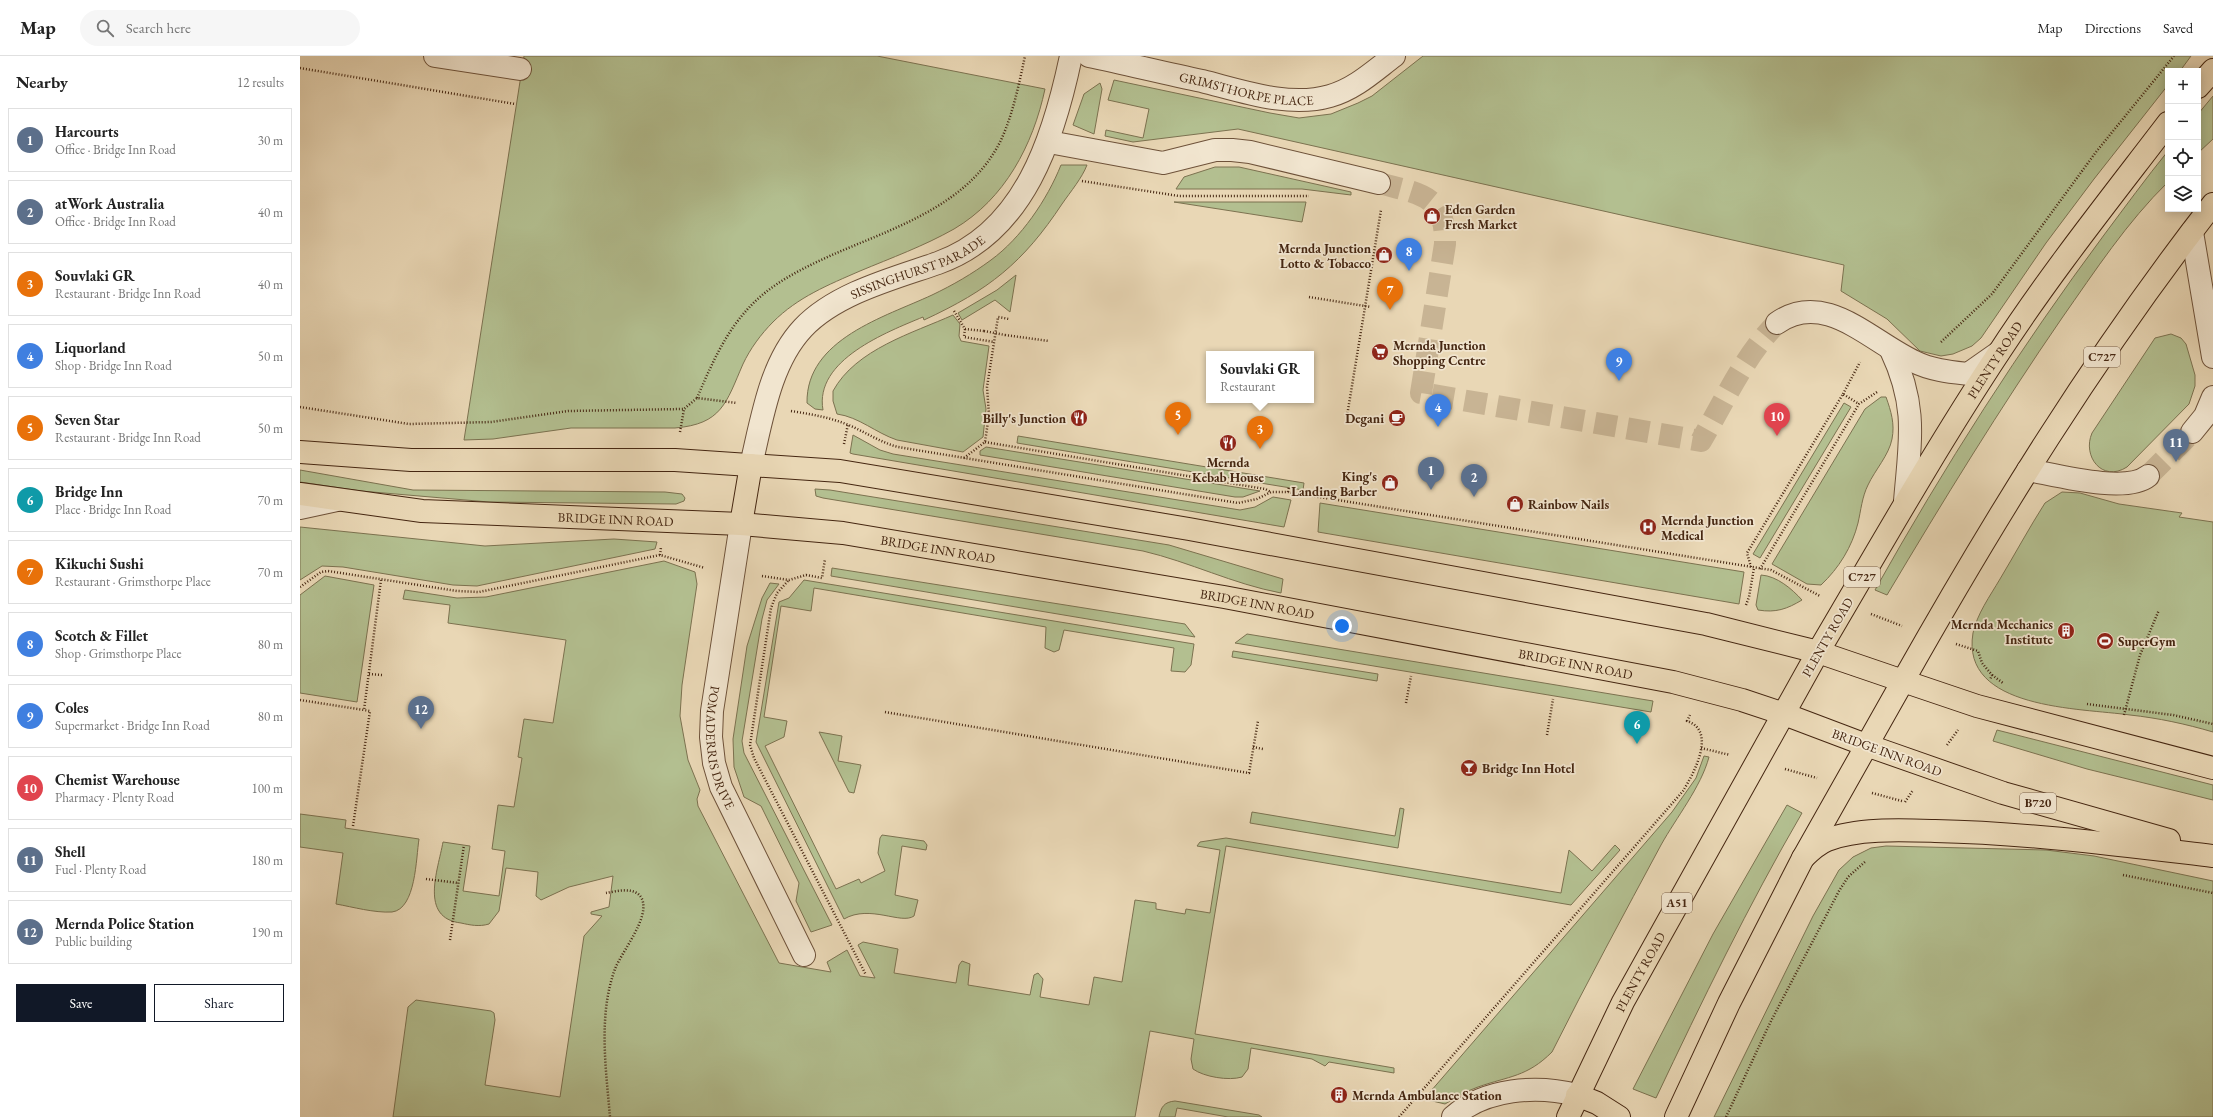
<!DOCTYPE html>
<meta charset="utf-8">
<style>
body{margin:0;font-family:"EB Garamond",serif;background:#f6f6f6;color:#222}
.controls{position:absolute;right:12px;top:12px;display:grid;overflow:hidden;border-radius:0px;box-shadow:0 2px 10px #0003}
.controls button{width:36px;height:36px;display:grid;place-items:center;padding:0;border:0;border-bottom:1px solid #e0e0e0;background:#fff;color:#222;font:20px sans-serif}
.you{position:absolute;left:1042px;top:570px;width:14px;height:14px;margin:-10px;border:3px solid #fff;border-radius:50%;background:#1a73e8;box-shadow:0 0 0 6px #1a73e833}
.badge{display:grid;place-items:center;width:26px;height:26px;border-radius:50%;background:#111827;color:#fff;font-size:13px;font-weight:700}
.pin{position:absolute;translate:-50% -33px;filter:drop-shadow(0 1px 2px #0008)}
.pin::after{content:'';position:absolute;top:21px;width:14px;height:12px;background:inherit;clip-path:polygon(0 0,100% 0,50% 100%)}
.popup{position:absolute;left:906px;top:295px;width:108px;height:52px;box-sizing:border-box;display:grid;place-content:center;border-radius:0px;background:#fff;filter:drop-shadow(0 1px 3px #0005);font-size:13px;white-space:nowrap;color:#767676}
.popup b{font-size:15px;color:#222}
.popup::after{content:'';position:absolute;left:50%;top:100%;margin-left:-8px;border:8px solid transparent;border-top-color:#fff}
.list{margin:0;padding:0;list-style:none}
h2{display:flex;justify-content:space-between;align-items:center;height:52px;margin:0;padding:0 16px;font-size:17px}
h2 small{font-size:13px;font-weight:400;color:#767676}
.list li{display:grid;grid-template-columns:26px 1fr auto;gap:12px;align-items:center;box-sizing:border-box;height:64px;margin:0 8px 8px;padding:0 8px;border:1px solid #e0e0e0;border-radius:0px}
.list b{display:block;font-size:15px;white-space:nowrap}
.list p{margin:0;font-size:13px;white-space:nowrap;color:#767676}
.list em{font-size:13px;font-style:normal;color:#767676}
.actions{display:flex;gap:8px;padding:12px 16px}
.actions a{flex:1;padding:9px 0;border:1px solid #111827;border-radius:0px;text-align:center;font-size:14px;color:#111827}
.actions .main{background:#111827;color:#fff}
.icon{flex:none;width:22px;height:22px;fill:none;stroke:currentColor;stroke-width:2;stroke-linecap:round;stroke-linejoin:round}
.map{position:relative;flex:none;width:1913px;height:1061px;overflow:hidden}
header{display:flex;align-items:center;gap:24px;box-sizing:border-box;height:56px;padding:0 20px;background:#fff;border-bottom:1px solid #e0e0e0}
header strong{font-size:19px}
nav{display:flex;gap:22px;margin-inline-start:auto;font-size:14px}
.search{width:280px;height:36px;background:#f6f6f6;display:flex;align-items:center;gap:10px;box-sizing:border-box;padding:0 14px;border-radius:22px;color:#767676;font-size:15px}
main{display:flex}
aside{flex:1;background:#fff}
.map>svg:first-child{display:block}
</style>
<header>
<strong>Map</strong>
<div class="search"><svg class="icon" aria-label="search" viewBox="0 0 24 24"><circle cx="10" cy="10" r="6"/><path d="M15 15l6 6"/></svg>Search here</div>
<nav><a>Map</a><a>Directions</a><a>Saved</a></nav>
</header>
<main>
<aside>
<h2>Nearby<small>12 results</small></h2>
<ul class="list">
<li><span class="badge" style="background:#5c6f8a">1</span><div><b>Harcourts</b><p>Office · Bridge Inn Road</p></div><em>30 m</em></li>
<li><span class="badge" style="background:#5c6f8a">2</span><div><b>atWork Australia</b><p>Office · Bridge Inn Road</p></div><em>40 m</em></li>
<li><span class="badge" style="background:#e8710a">3</span><div><b>Souvlaki GR</b><p>Restaurant · Bridge Inn Road</p></div><em>40 m</em></li>
<li><span class="badge" style="background:#3f7fe0">4</span><div><b>Liquorland</b><p>Shop · Bridge Inn Road</p></div><em>50 m</em></li>
<li><span class="badge" style="background:#e8710a">5</span><div><b>Seven Star</b><p>Restaurant · Bridge Inn Road</p></div><em>50 m</em></li>
<li><span class="badge" style="background:#0f9aa8">6</span><div><b>Bridge Inn</b><p>Place · Bridge Inn Road</p></div><em>70 m</em></li>
<li><span class="badge" style="background:#e8710a">7</span><div><b>Kikuchi Sushi</b><p>Restaurant · Grimsthorpe Place</p></div><em>70 m</em></li>
<li><span class="badge" style="background:#3f7fe0">8</span><div><b>Scotch &amp; Fillet</b><p>Shop · Grimsthorpe Place</p></div><em>80 m</em></li>
<li><span class="badge" style="background:#3f7fe0">9</span><div><b>Coles</b><p>Supermarket · Bridge Inn Road</p></div><em>80 m</em></li>
<li><span class="badge" style="background:#e0444e">10</span><div><b>Chemist Warehouse</b><p>Pharmacy · Plenty Road</p></div><em>100 m</em></li>
<li><span class="badge" style="background:#5c6f8a">11</span><div><b>Shell</b><p>Fuel · Plenty Road</p></div><em>180 m</em></li>
<li><span class="badge" style="background:#5c6f8a">12</span><div><b>Mernda Police Station</b><p>Public building</p></div><em>190 m</em></li>
</ul>
<div class="actions"><a class="main">Save</a><a>Share</a></div>
</aside>
<div class="map">
<svg width="1913" height="1061" viewBox="0 0 1913 1061">
<rect width="100%" height="100%" fill="#e9d7b5"/>
<filter id="stains"><feTurbulence type="fractalNoise" baseFrequency=".005" numOctaves="4"/><feColorMatrix values="0 0 0 0 .2 0 0 0 0 .09 0 0 0 0 .02 0 0 0 .5 -.17"/></filter>
<radialGradient id="worn" r=".72"><stop offset=".6" stop-color="#630" stop-opacity="0"/><stop offset="1" stop-color="#630" stop-opacity=".3"/></radialGradient>
<g fill="#b3bf90" stroke="#7c7250">
<path d="M224 0H577L745 33C733 89 705 143 654 173 624 190 591 202 560 215 528 229 498 241 473 266 461 278 450 293 443 308 426 347 422 368 375 372H271L193 383 164 384Z"/>
<path d="M1123 0H1891L1880 15H1868V29L1794 123 1746 187 1681 282 1672 290 1653 298 1641 300 1620 295 1587 263 1541 235 1544 209 938 73 833 86 805 80 806 74 843 82 849 53 808 44 814 24 970 57 999 62 1031 58 1058 47 1072 40Z"/>
<path d="M800 27 802 33 794 78 773 69 784 38Z"/>
<path d="M1913 40V83L1898 97V58Z"/>
<path d="M1868 95V126C1827 166 1795 215 1762 262 1700 352 1643 445 1587 539L1575 534C1644 411 1720 292 1804 179 1825 151 1846 122 1868 95Z"/>
<path d="M761 109H787C782 122 771 135 762 148 723 207 689 234 624 264L623 261C587 276 514 304 523 354L515 353 507 347C506 283 585 261 632 239 653 229 672 218 691 204 721 182 747 144 761 109Z"/>
<path d="M915 111H939L1051 136V139L1002 133H876L884 121Z"/>
<path d="M874 146H1006L1002 166Z"/>
<path d="M716 219 710 256 695 244 662 264 658 257 697 234Z"/>
<path d="M653 259 660 268 659 280 661 285 689 290 683 334 686 353 683 381 663 396 597 384C576 377 559 361 537 358L533 345V335C556 293 613 277 653 259Z"/>
<path d="M1871 278 1881 282 1886 288 1895 319V330L1889 348 1827 411C1802 427 1782 400 1792 377L1855 282Z"/>
<path d="M1581 341H1586C1591 355 1595 368 1592 383 1589 399 1575 414 1568 429 1562 441 1561 454 1558 467 1552 491 1539 512 1521 529L1507 528 1472 508 1565 353Z"/>
<path d="M1544 347 1551 351 1460 502 1453 498Z"/>
<path d="M553 379 580 394 593 398 940 454 955 451 973 441 991 444 984 471 553 398 550 397Z"/>
<path d="M718 380 1004 427 1003 434 717 387Z"/>
<path d="M686 391 960 435 943 441H935L680 399V395Z"/>
<path d="M0 414 113 434 365 436 382 438 385 442 384 445 376 448 189 446 61 435 0 426Z"/>
<path d="M515 433 530 434 869 489 983 523 981 537C933 528 890 506 843 495L523 442 516 440Z"/>
<path d="M1762 436 1780 437 1819 448 1882 457 1879 461 1913 466V676C1886 668 1858 662 1830 659 1781 652 1660 654 1673 577 1677 558 1690 540 1700 523 1715 498 1729 472 1745 447Z"/>
<path d="M1020 447 1444 516 1439 548 1018 476Z"/>
<path d="M0 471 185 490 314 483 357 486 355 493 177 530 153 529 43 511 22 510 0 524Z"/>
<path d="M364 505 395 516 397 528 382 629 380 660 388 704 400 734 397 743 398 750 479 907 531 916 527 906 547 894 560 920 575 922 558 889 563 886 598 893 594 917 656 927 659 909 662 905 670 908 668 929 730 939 734 919 738 917 743 923 740 941 789 949 794 921 822 926 835 844 856 847V853L885 858 886 853 910 857 920 794 897 790 900 786 926 782 1261 837 1269 794 1292 815 1315 789 1320 794 1271 849 926 790 895 978 1094 1012V1017L1029 1006 1025 1010 1012 1003 951 992 948 1013 942 1021C929 1025 904 1021 893 1013L891 1003 894 983 850 975 835 1061H93L108 951 116 944 191 955 194 957 195 964 185 1029 260 1041 284 880 302 860 291 858V856L309 851 313 820 269 831 241 844 236 840 238 816 206 812 199 855 189 868C179 871 170 869 161 867 119 862 138 814 143 786L170 790 163 835 199 840 205 795 192 793 198 749 214 751 222 702 218 701 224 663 253 667 266 584 148 567 150 549 103 543 105 534 157 542 186 541Z"/>
<path d="M532 512 885 568 895 581 531 520Z"/>
<path d="M1461 519C1477 520 1492 533 1502 544 1487 553 1476 557 1458 554L1456 549Z"/>
<path d="M25 520 74 529 57 646 0 637V539Z"/>
<path d="M504 524 894 588 891 609 885 616 871 615 874 592 764 574 759 594 754 596 745 592 746 571 514 532 511 555 481 550 464 661 487 665 484 681 465 690 536 833 559 823 561 827 585 815 578 797 580 782 582 779 624 785 627 789 626 794 602 790 595 839 618 844 614 860C601 869 570 848 544 863L456 686 479 546 489 542Z"/>
<path d="M470 527 479 528 467 544 462 563 442 685 444 697 532 869 511 876 496 845 499 827 461 750 444 741 434 711 433 683 447 590 462 542Z"/>
<path d="M947 578 1353 645 1351 656 935 587Z"/>
<path d="M933 595 1078 618 1077 625 932 601Z"/>
<path d="M1697 674 1913 729V744L1787 713 1693 685Z"/>
<path d="M519 676 542 680 538 705 561 709 554 737 549 736Z"/>
<path d="M1404 700 1409 701C1401 731 1376 762 1361 789 1324 858 1287 926 1252 996 1227 1021 1209 1020 1178 1031 1166 1035 1156 1042 1145 1048L1124 1043 1372 756 1396 722Z"/>
<path d="M1487 749 1502 757C1448 850 1402 945 1356 1042L1333 1033 1413 878Z"/>
<path d="M1100 752 1104 753 1098 792 950 767 952 756 1095 780Z"/>
<path d="M0 758 46 764 45 772 119 783C116 802 116 853 92 856 74 857 53 851 36 848L43 797 0 791Z"/>
<path d="M1586 790 1746 794 1794 800 1913 825V1061H1414L1513 860 1539 814 1553 801 1571 792Z"/>
<path d="M875 1045 959 1059 962 1061H928L877 1052 875 1061H859C861 1051 864 1046 875 1045Z"/>
</g>
<g fill="none" stroke-linecap="round" stroke-linejoin="round">
<g stroke="#c8b494" stroke-width="22" stroke-dasharray="22 11" stroke-linecap="butt">
<path d="M1079 127C1119 138 1146 138 1145 188L1121 337 1401 385C1424 346 1444 300 1477 267"/>
<path d="M1848 420 1892 376"/>
</g>
<g stroke="#6e523a" stroke-width="24">
<g id="minor">
<path d="M135 0 220 13"/>
<path id="s1" d="M789 0C827 8 864 17 902 25 942 35 989 52 1030 40 1055 33 1074 15 1094 0"/>
<path d="M749 86 863 107 915 94H932L950 96 1079 127"/>
<path d="M1892 176 1913 301"/>
<path d="M1477 267C1525 233 1571 286 1615 306 1631 314 1651 316 1668 318L1698 297"/>
<path d="M1591 294C1618 351 1610 385 1605 445"/>
<path d="M1892 376 1905 360 1913 341"/>
<path id="s2" d="M451 409C462 363 470 307 503 272 536 237 595 222 638 207 725 176 754 81 771 0"/>
<path d="M1728 414C1756 419 1826 438 1848 420"/>
<path d="M0 452 37 444"/>
<path id="s3" d="M441 468 412 655 411 681 414 707 421 731 504 899"/>
<path d="M1153 1061C1185 1032 1237 1029 1277 1039"/>
</g>
</g>
<g stroke="#452611" stroke-width="24">
<g id="major">
<path d="M1898 31 1913 14"/>
<path d="M1913 148C1796 298 1696 460 1603 625L1677 650 1913 712"/>
<path id="s4" d="M0 396 111 404H375L540 415 889 473 1406 568 1518 596C1577 496 1634 395 1698 298 1750 218 1810 143 1868 67"/>
<path id="s5" d="M0 438 122 455 441 468 543 477 924 541 1373 626 1442 644 1484 658"/>
<path d="M441 468 451 409"/>
<path d="M1566 689 1703 737 1869 784"/>
<path d="M1503 802C1510 795 1517 788 1527 784 1557 772 1603 774 1635 775 1728 777 1820 789 1913 800"/>
</g>
</g>
<g stroke="#452611" stroke-width="24">
<g id="highway">
<path d="M1484 658 1566 689"/>
<path d="M1277 1039 1297 1047 1319 1061"/>
<path id="s6" d="M1268 1061 1323 946 1518 596 1603 625 1502 804 1429 947 1376 1061"/>
</g>
</g>
<g stroke="#452611" stroke-width="2.5" stroke-dasharray="1 2" stroke-linecap="butt">
<path d="M0 12 215 48"/>
<path d="M782 125 879 140H1009"/>
<path d="M1009 241 1071 251"/>
<path d="M654 255 665 273 684 275"/>
<path d="M665 273 664 281 694 286"/>
<path d="M705 279 749 285"/>
<path d="M1641 286 1692 238 1796 96 1874 0"/>
<path d="M1543 338 1560 306"/>
<path d="M397 342C410 312 424 279 446 255 468 229 501 213 532 199 593 172 669 150 701 84 713 58 719 28 725 0"/>
<path d="M0 351 109 368 191 366 268 355 383 353"/>
<path d="M491 355C510 358 528 361 546 368 564 375 579 386 598 391L938 447 957 443 971 436H988L1471 514 1520 540"/>
<path d="M1047 360 1081 154"/>
<path d="M380 376 384 353 397 342 437 347"/>
<path d="M685 386 965 433 971 436"/>
<path d="M544 388 548 368"/>
<path d="M664 402 685 386 689 359 687 331 698 261 709 263"/>
<path d="M988 436 989 431"/>
<path d="M360 499 361 491"/>
<path d="M1451 511 1447 497 1543 338 1559 348"/>
<path d="M1460 513 1559 348 1577 336"/>
<path d="M462 520 489 524 506 519 522 522 525 503"/>
<path d="M488 525 477 537 471 552 450 689 454 702 566 919"/>
<path d="M0 531 21 516 28 515 157 535 179 536 360 499 405 512"/>
<path d="M1446 549 1449 541 1454 512"/>
<path d="M1571 558 1602 570"/>
<path d="M1656 588 1678 595 1682 607 1692 619 1690 624"/>
<path d="M69 618 82 619"/>
<path d="M1692 619 1703 627"/>
<path d="M0 644 64 654 81 524"/>
<path d="M1106 647 1111 620"/>
<path d="M1787 648 1873 659 1913 668"/>
<path d="M585 656 949 717 958 665"/>
<path d="M1824 659 1840 599 1859 554"/>
<path d="M1247 679 1253 643"/>
<path d="M1647 689 1658 674"/>
<path d="M953 691 963 693"/>
<path d="M1401 692 1430 699"/>
<path d="M1485 713 1517 722"/>
<path d="M1572 737 1602 745"/>
<path d="M1605 746 1613 734"/>
<path d="M53 770 70 655 64 654"/>
<path d="M1823 819 1913 837"/>
<path d="M126 823 158 827"/>
<path d="M306 837C317 835 336 830 342 843 350 862 322 895 315 913 298 959 306 1013 310 1061"/>
<path d="M150 884 164 789"/>
<path d="M1099 1061 1383 735C1394 717 1417 675 1387 665L1390 659"/>
<path d="M1426 1061 1470 967 1539 835 1548 821 1566 805"/>
</g>
<use href="#minor" stroke="#f1e5cf" stroke-width="22"/>
<use href="#major" stroke="#e9d7b5" stroke-width="22"/>
<use href="#highway" stroke="#e9d7b5" stroke-width="22"/>
<path stroke="#452611" stroke-width="2.5" stroke-dasharray="1 2" stroke-linecap="butt" d="M684 275 705 279"/>
</g>
<defs>
<g id="shop-disc" transform="scale(0.9)"><circle r="9.5" fill="#8f2418" stroke="#f1e5cf"/><path d="M-5-2.5h2.3a2.7 3.5 0 0 1 5.4 0H5L5.5 6h-11ZM-1.5-2.5h3a1.5 2.3 0 0 0-3 0Z" fill="#fff"/></g>
<g id="supermarket-disc" transform="scale(0.9)"><circle r="9.5" fill="#8f2418" stroke="#f1e5cf"/><path d="M-6-5.5h2.5l.6 2H6L4.5 2H-2.5L-4.4-4H-6ZM-1.5 3.2a1.3 1.3 0 1 0 .1 0ZM3 3.2a1.3 1.3 0 1 0 .1 0Z" fill="#fff"/></g>
<g id="restaurant-disc" transform="scale(0.9)"><circle r="9.5" fill="#8f2418" stroke="#f1e5cf"/><path d="M-5-6h1v4h1v-4h1v4h1v-4h1v5L-1.5 .5V6h-2V.5L-5-1ZM5-6V6H3V1.5H1.5Q1.5-4 5-6Z" fill="#fff"/></g>
<g id="cafe-disc" transform="scale(0.9)"><circle r="9.5" fill="#8f2418" stroke="#f1e5cf"/><path d="M-5.5-4.5H6V0H3Q3 3.5 0 3.5H-2.5Q-5.5 3.5-5.5 0ZM3-3.2v2h1.7v-2ZM-6 4.5H4V6H-6Z" fill="#fff"/></g>
<g id="hospital-disc" transform="scale(0.9)"><circle r="9.5" fill="#8f2418" stroke="#f1e5cf"/><path d="M-5-5h3v3.5h4V-5h3V5h-3V1.5h-4V5h-3Z" fill="#fff"/></g>
<g id="building-disc" transform="scale(0.9)"><circle r="9.5" fill="#8f2418" stroke="#f1e5cf"/><path d="M-4-6H4V6H1V3H-1V6H-4ZM-2.5-4.3h1.7v1.8h-1.7ZM.8-4.3h1.7v1.8H.8ZM-2.5-1h1.7V.8h-1.7ZM.8-1h1.7V.8H.8Z" fill="#fff"/></g>
<g id="stadium-disc" transform="scale(0.9)"><circle r="9.5" fill="#8f2418" stroke="#f1e5cf"/><path d="M0-5a6.5 5 0 1 0 0 10a6.5 5 0 1 0 0-10ZM-3.5-1.8h7v3.6h-7Z" fill="#fff"/></g>
<g id="bar-disc" transform="scale(0.9)"><circle r="9.5" fill="#8f2418" stroke="#f1e5cf"/><path d="M-6-5H6L.8 .8V4.5H3.5V6h-7V4.5H-.8V.8Z" fill="#fff"/></g>
</defs>
<g fill-rule="evenodd">
<use href="#shop-disc" x="1132" y="160"/>
<use href="#shop-disc" x="1084" y="199"/>
<use href="#supermarket-disc" x="1080" y="296"/>
<use href="#restaurant-disc" x="779" y="362"/>
<use href="#cafe-disc" x="1097" y="362"/>
<use href="#restaurant-disc" x="928" y="387"/>
<use href="#shop-disc" x="1090" y="427"/>
<use href="#shop-disc" x="1215" y="448"/>
<use href="#hospital-disc" x="1348" y="471"/>
<use href="#building-disc" x="1766" y="575"/>
<use href="#stadium-disc" x="1805" y="585"/>
<use href="#bar-disc" x="1169" y="712"/>
<use href="#building-disc" x="1039" y="1039"/>
</g>
<g text-anchor="middle" stroke-width="3.5" stroke-linejoin="round" paint-order="stroke">
<g fill="#f1e5cf" stroke="#795f4a" stroke-width="1">
<rect x="1784" y="291" width="36" height="20" rx="3"/>
<rect x="1544" y="511" width="36" height="20" rx="3"/>
<rect x="1720" y="737" width="36" height="20" rx="3"/>
<rect x="1362" y="837" width="30" height="20" rx="3"/>
</g>
<g font-size="12" font-weight="bold" fill="#452611">
<text x="1802" y="305">C727</text>
<text x="1562" y="525">C727</text>
<text x="1738" y="751">B720</text>
<text x="1377" y="851">A51</text>
</g>
<g font-size="13" fill="#452611" stroke="#f1e5cf">
<text dy="5" stroke="none"><textPath href="#s1" startOffset="161">GRIMSTHORPE PLACE</textPath></text>
<text dy="5" stroke="none"><textPath href="#s2" startOffset="279">SISSINGHURST PARADE</textPath></text>
<text dy="5" stroke="none"><textPath href="#s4" startOffset="1877">PLENTY ROAD</textPath></text>
<text dy="5" stroke="none"><textPath href="#s5" startOffset="317">BRIDGE INN ROAD</textPath></text>
<text dy="5" stroke="none"><textPath href="#s5" startOffset="641">BRIDGE INN ROAD</textPath></text>
<text dy="5" stroke="none"><textPath href="#s5" startOffset="965">BRIDGE INN ROAD</textPath></text>
<text transform="translate(1527 581) rotate(-60)" y="5">PLENTY ROAD</text>
<text dy="5" stroke="none"><textPath href="#s5" startOffset="1289">BRIDGE INN ROAD</textPath></text>
<text dy="5" stroke="none"><textPath href="#s3" startOffset="227">POMADERRIS DRIVE</textPath></text>
<text transform="translate(1587 696) rotate(20)" y="5">BRIDGE INN ROAD</text>
<text dy="5" stroke="none"><textPath href="#s6" startOffset="162">PLENTY ROAD</textPath></text>
</g>
<g font-size="13" font-weight="bold" fill="#452611" stroke="#f1e5cf" text-anchor="start">
<text x="1145" y="158">Eden Garden<tspan x="1145" dy="15">Fresh Market</tspan></text>
<text x="1071" y="197" text-anchor="end">Mernda Junction<tspan x="1071" dy="15">Lotto &amp; Tobacco</tspan></text>
<text x="1093" y="294">Mernda Junction<tspan x="1093" dy="15">Shopping Centre</tspan></text>
<text x="766" y="367" text-anchor="end">Billy's Junction</text>
<text x="1084" y="367" text-anchor="end">Degani</text>
<text x="928" y="411" text-anchor="middle">Mernda<tspan x="928" dy="15">Kebab House</tspan></text>
<text x="1077" y="425" text-anchor="end">King's<tspan x="1077" dy="15">Landing Barber</tspan></text>
<text x="1228" y="453">Rainbow Nails</text>
<text x="1361" y="469">Mernda Junction<tspan x="1361" dy="15">Medical</tspan></text>
<text x="1753" y="573" text-anchor="end">Mernda Mechanics<tspan x="1753" dy="15">Institute</tspan></text>
<text x="1818" y="590">SuperGym</text>
<text x="1182" y="717">Bridge Inn Hotel</text>
<text x="1052" y="1044">Mernda Ambulance Station</text>
</g>
</g>
<rect width="100%" height="100%" filter="url(#stains)"/>
<rect width="100%" height="100%" fill="url(#worn)"/>
</svg>
<div class="controls">
<button>+</button>
<button>−</button>
<button><svg class="icon" aria-label="locate" viewBox="0 0 24 24"><circle cx="12" cy="12" r="6"/><path d="M12 2v4M12 18v4M2 12h4M18 12h4"/></svg></button>
<button><svg class="icon" aria-label="layers" viewBox="0 0 24 24"><path d="M12 4l9 5-9 5-9-5zM3 14l9 5 9-5"/></svg></button>
</div>
<div class="you"></div>
<div class="pin badge" style="left:1131px;top:434px;background:#5c6f8a">1</div>
<div class="pin badge" style="left:1174px;top:441px;background:#5c6f8a">2</div>
<div class="pin badge" style="left:960px;top:393px;background:#e8710a">3</div>
<div class="popup"><b>Souvlaki GR</b>Restaurant</div>
<div class="pin badge" style="left:1138px;top:371px;background:#3f7fe0">4</div>
<div class="pin badge" style="left:878px;top:379px;background:#e8710a">5</div>
<div class="pin badge" style="left:1337px;top:688px;background:#0f9aa8">6</div>
<div class="pin badge" style="left:1090px;top:254px;background:#e8710a">7</div>
<div class="pin badge" style="left:1109px;top:215px;background:#3f7fe0">8</div>
<div class="pin badge" style="left:1319px;top:325px;background:#3f7fe0">9</div>
<div class="pin badge" style="left:1477px;top:380px;background:#e0444e">10</div>
<div class="pin badge" style="left:1876px;top:406px;background:#5c6f8a">11</div>
<div class="pin badge" style="left:121px;top:673px;background:#5c6f8a">12</div>
</div>
</main>
